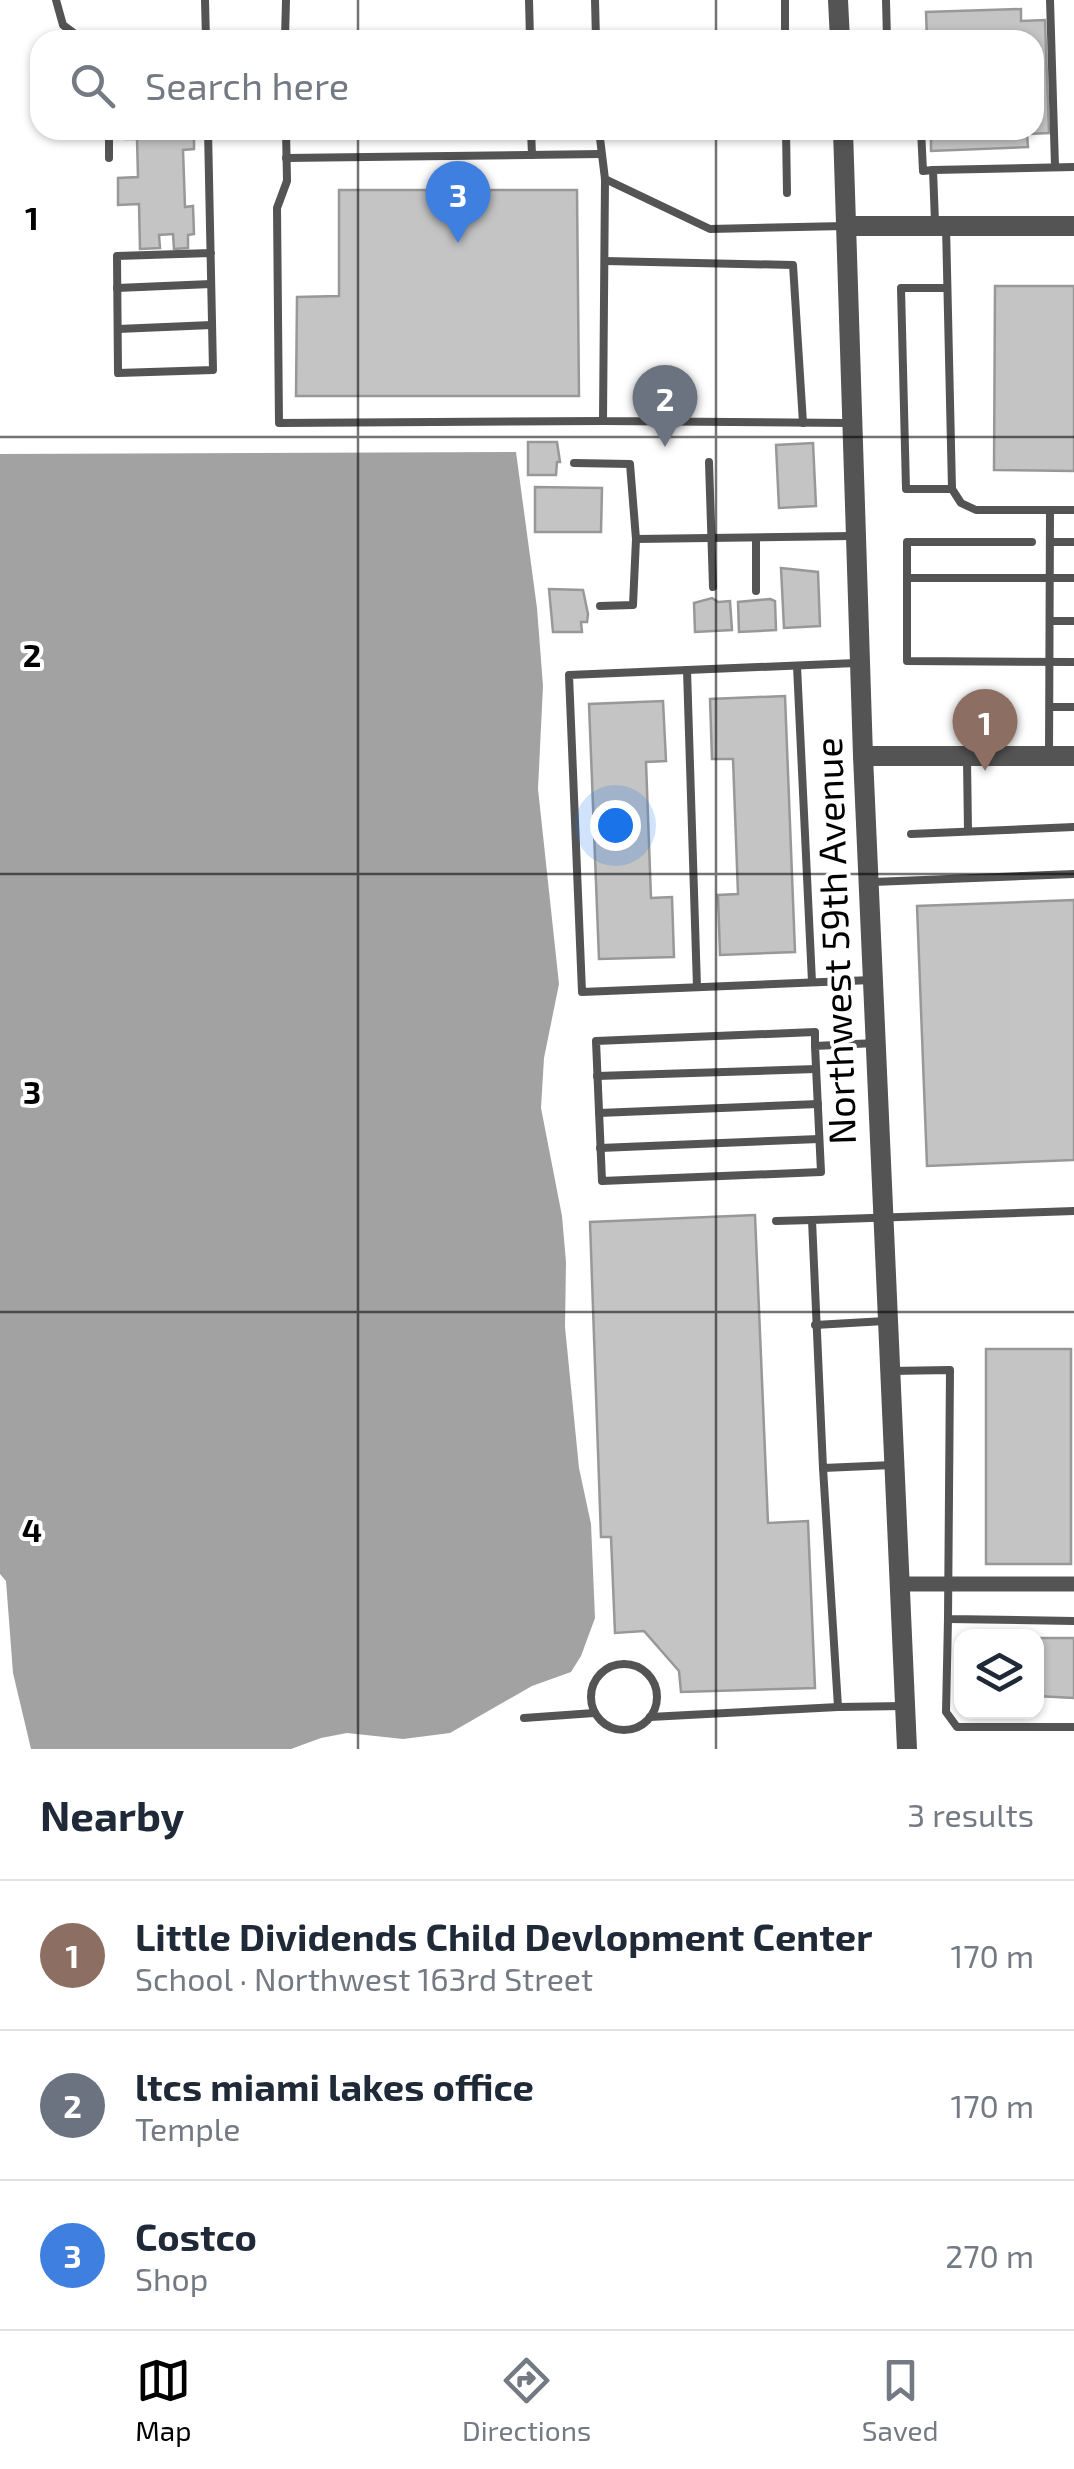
<!DOCTYPE html>
<meta charset="utf-8">
<style>
body{margin:0;font-family:"Exo 2",sans-serif;background:#f6f6f7;color:#1f2937}
.controls{position:absolute;right:30px;bottom:30px;display:grid;overflow:hidden;border-radius:20px;box-shadow:0 2px 8px #0004}
.controls button{width:90px;height:90px;display:grid;place-items:center;padding:0;border:0;border-bottom:2px solid #e0e1e3;background:#fff;color:#1f2937;font:50px sans-serif}
.you{position:absolute;left:615px;top:825px;width:35px;height:35px;margin:-25px;border:8px solid #fff;border-radius:50%;background:#1a73e8;box-shadow:0 0 0 15px #1a73e833}
.badge{display:grid;place-items:center;width:65px;height:65px;border-radius:50%;background:#000;color:#fff;font-size:32px;font-weight:700}
.pin{position:absolute;translate:-50% -82px;filter:drop-shadow(0 2px 5px #0008)}
.pin::after{content:'';position:absolute;top:52px;width:35px;height:30px;background:inherit;clip-path:polygon(0 0,100% 0,50% 100%)}
.list{margin:0;padding:0;list-style:none}
h2{display:flex;justify-content:space-between;align-items:center;height:130px;margin:0;padding:0 40px;font-size:42px}
h2 small{font-size:32px;font-weight:400;color:#747a83}
.list li{display:grid;grid-template-columns:65px 1fr auto;gap:30px;align-items:center;box-sizing:border-box;height:150px;padding:0 40px;border-top:2px solid #e0e1e3}
.list b{display:block;font-size:38px;white-space:nowrap}
.list p{margin:0;font-size:32px;white-space:nowrap;color:#747a83}
.list em{font-size:32px;font-style:normal;color:#747a83}
.icon{flex:none;width:55px;height:55px;fill:none;stroke:currentColor;stroke-width:2;stroke-linecap:round;stroke-linejoin:round}
.map{position:relative;flex:none;width:1074px;height:1749px;overflow:hidden}
.search{position:absolute;background:#fff;box-shadow:0 2px 8px #0004;left:30px;right:30px;top:30px;height:110px;display:flex;align-items:center;gap:25px;box-sizing:border-box;padding:0 35px;border-radius:30px;color:#747a83;font-size:38px}
.sheet{height:580px;background:#fff}
nav{display:flex;justify-content:space-around;align-items:center;box-sizing:border-box;height:140px;border-top:2px solid #e0e1e3;background:#fff;font-size:28px;color:#747a83}
nav a{display:grid;justify-items:center;gap:5px}
nav .on{color:#000}
.map>svg:first-child{display:block}
</style>
<div class="map">
<svg width="1074" height="1749" viewBox="0 0 1074 1749">
<rect width="100%" height="100%" fill="#fff"/>
<path fill="#a2a2a2" d="M516 452 537 608 543 686 538 789 559 984 544 1058 541 1108 562 1216 566 1262 565 1327 579 1468 591 1524 595 1618 581 1656 571 1672 532 1686 450 1733 403 1739 347 1733 321 1738 291 1749H31L13 1673 6 1581 0 1574V454Z"/>
<g fill="#c4c4c4" stroke="#989898" stroke-width="2.5">
<path d="M1021 9V21L1045 20 1049 133 1027 134 1028 147 931 151V130H1034V40H927L926 12Z"/>
<path d="M125 130H194V149L183 150 185 207 193 206 194 234 188 235V248L174 249 173 234 159 235 160 248 140 249 139 204 118 205V178L138 177 137 139H125Z"/>
<path d="M339 190H577L579 396H296L297 297 339 296Z"/>
<path d="M995 286H1074V471L994 470Z"/>
<path d="M528 442H557L560 462H557L556 475H528Z"/>
<path d="M813 443 816 506 779 508 776 445Z"/>
<path d="M535 487 602 488 601 532H535Z"/>
<path d="M781 568 818 572 820 626 784 628Z"/>
<path d="M549 589 583 590 588 614 587 622H581L582 632H553Z"/>
<path d="M712 598 718 602 730 601 732 630 695 632 694 603Z"/>
<path d="M770 599 775 601 776 630 739 632 738 602Z"/>
<path d="M785 696 795 952 720 955 718 895 738 894 733 759H712L710 699Z"/>
<path d="M663 701 666 761 646 762 651 898 672 897 674 957 599 959 589 704Z"/>
<path d="M1074 900V1160L927 1166 917 906Z"/>
<path d="M755 1215 768 1523 808 1521 815 1688 681 1692 679 1671 644 1631 615 1633 611 1537H601L590 1222Z"/>
<rect x="986" y="1349" width="85" height="215"/>
<path d="M1036 1638H1074V1698L1037 1696Z"/>
</g>
<g fill="none" stroke-linecap="round" stroke-linejoin="round">
<g stroke="#545454" stroke-width="8">
<path d="M56 0 63 25 83 40"/>
<path d="M205 0 206 40"/>
<path d="M529 0 530 39"/>
<path d="M595 0 596 40"/>
<path d="M785 0V40"/>
<path d="M886 0 887 40"/>
<path d="M1050 0 1055 166"/>
<path d="M225 40 285 38 286 0"/>
<path d="M109 130V158"/>
<path d="M208 130 213 370 118 373 117 256 211 253"/>
<path d="M286 130 287 181 277 208 279 423 603 421"/>
<path d="M531 130 532 155"/>
<path d="M599 130 605 179 603 421 848 423"/>
<path d="M786 130 787 193"/>
<path d="M921 130 923 171 933 170"/>
<path d="M286 158 601 154"/>
<path d="M605 179 710 229 845 226"/>
<path d="M935 222 933 170 1074 167"/>
<path d="M946 226 952 489 961 503 976 510H1074"/>
<path d="M605 261 793 265 803 423"/>
<path d="M117 288 211 284"/>
<path d="M947 288H901L906 489H952"/>
<path d="M118 329 212 325"/>
<path d="M709 462 713 587"/>
<path d="M574 463 630 464 636 539 852 536"/>
<path d="M1032 542H907V661L1074 662"/>
<path d="M1050 542H1074"/>
<path d="M907 578H1074"/>
<path d="M756 591V538"/>
<path d="M600 606 633 605 636 539"/>
<path d="M1050 621H1074"/>
<path d="M856 663 569 675 582 992 872 980"/>
<path d="M797 666 812 982"/>
<path d="M687 670 697 987"/>
<path d="M1050 707H1074"/>
<path d="M1049 756 1050 510"/>
<path d="M967 760 968 831"/>
<path d="M911 834 1074 827"/>
<path d="M873 882 1074 874"/>
<path d="M815 1046V1032L596 1041 602 1181 821 1172 815 1046 875 1043"/>
<path d="M597 1076 816 1069"/>
<path d="M599 1113 818 1104"/>
<path d="M600 1148 819 1139"/>
<path d="M776 1221 812 1220"/>
<path d="M815 1325 885 1321"/>
<path d="M890 1371 950 1370 948 1619 1074 1621"/>
<path d="M893 1465 823 1468 812 1220 1074 1211"/>
<path d="M823 1468 838 1707 904 1706"/>
<path d="M948 1619 946 1712 957 1727H1074"/>
<circle cx="624" cy="1697" r="33"/>
<path d="M650 1717 838 1707"/>
<path d="M524 1718 594 1713"/>
</g>
<path stroke="#545454" stroke-width="15" d="M898 1584H1074"/>
<g stroke="#545454" stroke-width="20">
<path d="M838 0 840 40"/>
<path d="M843 130 863 756 907 1749"/>
<path d="M847 226H1074"/>
<path d="M863 756H1074"/>
</g>
</g>
<path fill="none" stroke="#000" stroke-width="2.5" stroke-opacity="0.55" d="M358 0V40M716 0V40M358 130V1749M716 130V1749M0 437H1074M0 874H1074M0 1312H1074"/>
<g text-anchor="middle" stroke-width="8" stroke-linejoin="round" paint-order="stroke">
<g font-size="38" fill="#000" stroke="#fff">
<text transform="translate(836 941) rotate(-92)" y="13">Northwest 59th Avenue</text>
</g>
</g>
<g font-size="32" text-anchor="middle" font-weight="bold" fill="#000" stroke="#fff" stroke-width="8" stroke-linejoin="round" paint-order="stroke">
<text x="32" y="230">1</text>
<text x="32" y="667">2</text>
<text x="32" y="1104">3</text>
<text x="32" y="1542">4</text>
</g>
</svg>
<div class="controls">
<button><svg class="icon" aria-label="layers" viewBox="0 0 24 24"><path d="M12 4l9 5-9 5-9-5zM3 14l9 5 9-5"/></svg></button>
</div>
<div class="you"></div>
<div class="pin badge" style="left:985px;top:771px;background:#8d6e63">1</div>
<div class="pin badge" style="left:665px;top:447px;background:#6b7280">2</div>
<div class="pin badge" style="left:458px;top:243px;background:#3f7fe0">3</div>
<div class="search"><svg class="icon" aria-label="search" viewBox="0 0 24 24"><circle cx="10" cy="10" r="6"/><path d="M15 15l6 6"/></svg>Search here</div>
</div>
<section class="sheet">
<h2>Nearby<small>3 results</small></h2>
<ul class="list">
<li><span class="badge" style="background:#8d6e63">1</span><div><b>Little Dividends Child Devlopment Center</b><p>School · Northwest 163rd Street</p></div><em>170 m</em></li>
<li><span class="badge" style="background:#6b7280">2</span><div><b>ltcs miami lakes office</b><p>Temple</p></div><em>170 m</em></li>
<li><span class="badge" style="background:#3f7fe0">3</span><div><b>Costco</b><p>Shop</p></div><em>270 m</em></li>
</ul>
</section>
<nav>
<a class="on"><svg class="icon" aria-label="map" viewBox="0 0 24 24"><path d="M3 6l6-2 6 2 6-2v14l-6 2-6-2-6 2zM9 4v14M15 6v14"/></svg>Map</a>
<a><svg class="icon" aria-label="directions" viewBox="0 0 24 24"><path d="M12 3l9 9-9 9-9-9zM9 14v-3h6M13 9l2 2-2 2"/></svg>Directions</a>
<a><svg class="icon" aria-label="saved" viewBox="0 0 24 24"><path d="M7 4h10v16l-5-4-5 4z"/></svg>Saved</a>
</nav>
